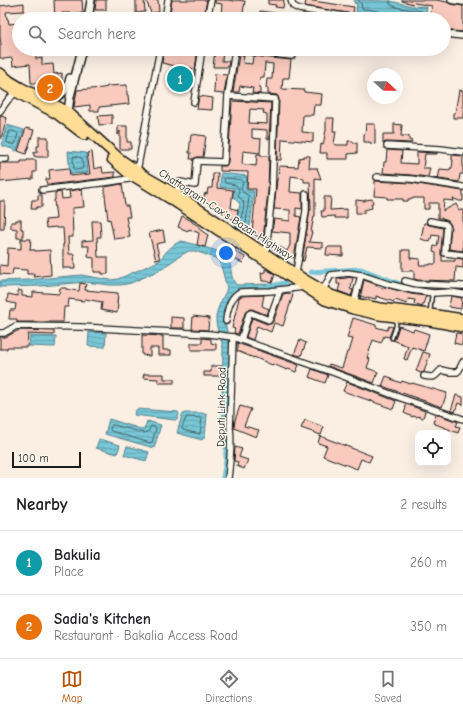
<!DOCTYPE html>
<meta charset="utf-8">
<style>
body{margin:0;font-family:"Comic Neue",sans-serif;background:#f6f6f6;color:#202124}
.controls{position:absolute;right:12px;bottom:12px;display:grid;overflow:hidden;border-radius:8px;box-shadow:0 4px 16px #0002}
.controls button{width:36px;height:36px;display:grid;place-items:center;padding:0;border:0;border-bottom:1px solid #e0e0e0;background:#fff;color:#202124;font:20px sans-serif}
.compass{position:absolute;left:367px;top:68px;width:36px;height:36px;border-radius:50%;background:#fff;box-shadow:0 4px 16px #0002;rotate:111deg}
.scale{position:absolute;left:12px;bottom:10px;width:69px;box-sizing:border-box;padding-left:4px;border:2px solid #1c1c1c;border-top:0;font-size:11px;line-height:14px;white-space:nowrap;color:#1c1c1c;-webkit-text-stroke:3px #fbf7ec;paint-order:stroke}
.you{position:absolute;left:226px;top:253px;width:14px;height:14px;margin:-10px;border:3px solid #fff;border-radius:50%;background:#1a73e8;box-shadow:0 0 0 6px #1a73e833}
.badge{display:grid;place-items:center;width:26px;height:26px;border-radius:50%;background:#b45309;color:#fff;font-size:13px;font-weight:700}
.pin{position:absolute;translate:-50% -50%;border:2px solid #fff;box-shadow:0 1px 4px #0006}
.list{margin:0;padding:0;list-style:none}
h2{display:flex;justify-content:space-between;align-items:center;height:52px;margin:0;padding:0 16px;font-size:17px}
h2 small{font-size:13px;font-weight:400;color:#757577}
.list li{display:grid;grid-template-columns:26px 1fr auto;gap:12px;align-items:center;box-sizing:border-box;height:64px;padding:0 16px;border-top:1px solid #e0e0e0}
.list b{display:block;font-size:15px;white-space:nowrap}
.list p{margin:0;font-size:13px;white-space:nowrap;color:#757577}
.list em{font-size:13px;font-style:normal;color:#757577}
.icon{flex:none;width:22px;height:22px;fill:none;stroke:currentColor;stroke-width:2;stroke-linecap:round;stroke-linejoin:round}
.map{position:relative;flex:none;width:463px;height:478px;overflow:hidden}
.search{position:absolute;background:#fff;box-shadow:0 4px 16px #0002;left:12px;right:12px;top:12px;height:44px;display:flex;align-items:center;gap:10px;box-sizing:border-box;padding:0 14px;border-radius:22px;color:#757577;font-size:15px}
.sheet{height:180px;background:#fff}
nav{display:flex;justify-content:space-around;align-items:center;box-sizing:border-box;height:56px;border-top:1px solid #e0e0e0;background:#fff;font-size:11px;color:#757577}
nav a{display:grid;justify-items:center;gap:2px}
nav .on{color:#b45309}
.map>svg:first-child{display:block}
</style>
<div class="map">
<svg width="463" height="478" viewBox="0 0 463 478">
<defs>
<pattern id="water-rules" width="6" height="5" patternUnits="userSpaceOnUse"><rect width="6" height="5" fill="#78c6d6"/><path d="M0 2.5h6" fill="none" stroke="#67aab7"/></pattern>
</defs>
<rect width="100%" height="100%" fill="#fbeee3"/>
<filter id="ink" filterUnits="userSpaceOnUse"><feTurbulence type="fractalNoise" baseFrequency=".025" numOctaves="2"/><feDisplacementMap in="SourceGraphic" scale="8" xChannelSelector="R" yChannelSelector="G"/><feConvolveMatrix kernelMatrix="1 2 1 2 8 2 1 2 1" color-interpolation-filters="sRGB"/></filter>
<g filter="url(#ink)">
<g fill="url(#water-rules)" stroke="#53828c">
<path d="M354 0 390 1 412 6 427 7 425 19H396L373 15V13L370 15 367 13H356L357 4 354 3Z"/>
<path d="M7 125 24 130 17 151 1 145Z"/>
<path d="M68 151 86 153 88 173 70 174Z"/>
<path d="M221 173 247 176 246 190 254 191 250 226 242 230 235 227 240 204 233 197 234 188 220 187Z"/>
<path d="M181 241 186 242 221 252C236 261 227 277 237 285L273 284 276 285 274 288 235 292 230 295 224 309 223 314 229 340 230 353 229 372 227 406 228 440 226 441H224L222 404 223 348C222 341 219 334 217 327 213 314 221 302 226 291L227 288 220 262 215 258 195 251H189L183 254 158 271 131 283 121 285H110L85 282 41 286 0 287V281L27 280 81 275 104 279 111 280 118 279 159 261 167 251 175 244Z"/>
<path d="M89 332 106 333 105 347 88 346Z"/>
<path d="M30 336 56 337 55 347 29 346Z"/>
<path d="M137 409 178 412 179 414 177 420H175L134 415 135 411Z"/>
<path d="M185 413H202L207 415 205 436 202 440 177 433 182 415Z"/>
<path d="M109 419 144 430 147 421 161 425 154 448 105 434Z"/>
<path d="M99 439 120 445 117 454 96 448Z"/>
<path d="M127 446 149 452 146 461 124 455Z"/>
</g>
<g fill="none" stroke-linecap="round" stroke-linejoin="round">
<g stroke="#416066" stroke-width="1">
<path d="M358 0 361 3 362 9C367 9 385 11 387 16 388 17 387 18 388 19"/>
<path d="M390 0V4C399 10 412 9 422 11V19"/>
<path d="M10 131C12 130 17 132 18 134L15 144 14 145 8 143 7 142Z"/>
<path d="M74 156 82 158 83 167 82 169 75 170 74 169 73 158Z"/>
<path d="M226 178 242 180 243 182 241 189 244 193 249 196 246 223 243 225H241L240 223 244 205 243 201 238 196 239 189C235 183 232 185 225 183L224 179Z"/>
<path d="M187 417 202 418 200 434H199L183 430 182 428Z"/>
<path d="M112 425H114L144 433 148 432 151 426 155 427 156 429 152 442 150 443 111 431 110 430Z"/>
</g>
<g stroke="#78c6d6" stroke-width="5">
<path d="M311 272 361 269 405 286H421"/>
<path d="M270 286 276 285 285 283"/>
<path d="M223 478 226 461V435"/>
</g>
</g>
<g fill="#f9cabd" stroke="#1c1c1c" fill-rule="evenodd">
<path d="M54 0H82L83 13H75V19H71V13H62V19H55Z"/>
<path d="M96 0H106V10H95Z"/>
<path d="M136 0H144L145 12 136 13Z"/>
<path d="M146 0H158L159 12 151 13Z"/>
<path d="M172 0H207L203 19H169Z"/>
<path d="M215 0H227L235 1 236 0 245 1 242 19H234L235 17 221 15 222 4 215 3Z"/>
<path d="M268 0H284L283 8 275 7 276 5 268 4Z"/>
<path d="M306 0 354 7 353 14 305 6Z"/>
<path d="M402 0H436L447 2 450 4 463 6V32L444 30V19H430L432 6 414 3 413 4 402 1Z"/>
<path d="M24 3V11L6 12 7 19H8L9 24 19 23V49H36V59L42 58V65L53 64 54 74 62 73V81L52 82V91L43 92 40 90 39 83H31L30 64 13 66 12 58 3 59 2 58H0V45H1L0 36V6Z"/>
<path d="M260 11 282 14 281 19H261V17H259Z"/>
<path d="M164 49H198L195 69 190 68 185 91 171 89 175 66 162 63Z"/>
<path d="M215 50 223 51 222 61H229L228 67H213Z"/>
<path d="M239 55H244L243 63 252 64 253 56 291 60 289 78H283L282 89 304 90V92L322 94 321 105H314L313 115H303L302 132 313 133V142L282 139 281 160H277L279 99 277 95 268 94V88H266L267 79H272L273 64 265 63 264 77H260L259 88H260V94L252 93 253 88 240 86 239 92H233Z"/>
<path d="M215 74 227 75 224 94 214 93Z"/>
<path d="M127 85V95H128L129 104 99 107V111H90V105L74 107 77 90 103 88 107 87V86Z"/>
<path d="M459 90 463 91V118H453V113H455Z"/>
<path d="M199 96 213 98 212 110 197 109Z"/>
<path d="M232 101 271 103 269 140 267 139V130L252 129V138L261 139 260 153 243 151 242 164 256 166 257 154H261V156H269L268 191 263 240 252 233 256 189H247L248 172 220 171V166H226L228 162ZM250 109 264 110 263 113 267 114V124L249 123Z"/>
<path d="M112 115V124L99 125 98 116Z"/>
<path d="M1 116 7 118 1 139H0V119Z"/>
<path d="M326 118H334L333 131H336L334 144 335 145H348V141H353V143H357V153L348 154V159H327V153H320L321 144 323 145 326 130Z"/>
<path d="M366 124H375V144L370 143V142H364V134H365Z"/>
<path d="M394 124 402 125 401 136H409V140L412 141 411 143 387 142H385L383 144V134H394Z"/>
<path d="M118 126H127V142H131V149H120V131L118 135Z"/>
<path d="M26 128 34 130 26 154 18 151Z"/>
<path d="M191 134 206 136 203 157H197L193 159H190L191 153H189Z"/>
<path d="M39 137H48V157H37L34 156V152H37V146H39Z"/>
<path d="M387 150 402 151 401 163 417 164V152L437 153V154H425L423 168H430L428 177 411 175 383 173 384 162H386Z"/>
<path d="M92 152 94 169 102 167 103 173 115 172V177L47 185 46 179H50L49 170 69 168 70 176 90 174 87 153Z"/>
<path d="M452 155 463 156V174H460L459 182 433 178 438 179 440 169 450 170V168H452L453 160H452Z"/>
<path d="M304 156H310L309 168H317L321 179 315 178V216H314L311 232H312L309 242 323 243V248L307 247 304 261H302L310 210H311L310 182H304V178L291 176 290 192 302 193V209L296 208V216L301 217 294 258 284 254 283 255 271 248V242L287 251 290 245V233L272 231 274 219 290 221V210L274 209 277 179H278L279 166 298 167 299 158 304 157Z"/>
<path d="M27 160H36V172H33V179L0 182V163H21V161H27Z"/>
<path d="M213 173H218L217 188 233 190 231 208 238 210 236 220 232 219 203 200 205 193 207 194 208 188H212Z"/>
<path d="M375 181 411 183 463 191V201H459L453 198 454 201 444 200 443 211 456 204 459 210H463V251L449 249 451 225 448 221 442 219V218H438V203H429V209H424V198H413V199H408V201H403V199H387V197L374 196Z"/>
<path d="M122 184 125 206H128L130 217H126L130 237 114 239 110 219 108 220 104 187Z"/>
<path d="M82 189 84 207 72 208 73 237H68L69 254H74L75 269H71V268H63V244H64L63 228H56V227L46 228 45 220 56 219 54 200H55V193L61 192 62 199 70 198 69 191Z"/>
<path d="M38 195H42V207H37L36 209H31L32 200H38Z"/>
<path d="M324 197H331L330 210 347 209V218H335V216L322 217 321 211H324Z"/>
<path d="M372 199 373 203 371 204 372 208 364 210V213H356V200L365 201V200Z"/>
<path d="M0 201H5L4 229H0Z"/>
<path d="M182 216 192 221V222L199 226V229L208 235 205 247 197 245 199 233 189 229 188 231 178 227Z"/>
<path d="M16 220H21V229H23V238H17V229L11 228V222H16Z"/>
<path d="M92 221H100L101 237H97L98 257H108V274H102V272H94V258L88 257 89 246H82V241L93 240Z"/>
<path d="M424 223H426L429 225 443 228 441 250V255L442 256V261H455V258L463 259V268L456 267 455 281 418 280 414 279V271H402V250H410V258L420 259 419 265H430V264H436V253L433 252 434 246 437 247 439 236 432 235 430 242 421 239Z"/>
<path d="M163 230 165 242 156 244 160 259 156 260 149 233Z"/>
<path d="M21 239H31L30 250H35V251L50 250 51 275 34 277 35 274H27V270L13 269 12 275 0 274V265L7 266 8 248 21 249Z"/>
<path d="M229 244 236 249 235 251 245 257 243 263 234 259V258L224 253Z"/>
<path d="M327 247H343V256L326 255Z"/>
<path d="M265 269 275 274 272 283 266 281H262L261 273 265 272Z"/>
<path d="M347 277 353 278 351 286H352L350 289 353 290 351 296 338 291 340 284H337V279L347 278Z"/>
<path d="M364 280 375 284V285L384 289 385 287 411 294 426 296 422 307 414 304 415 300 408 299 407 304 395 300 394 302 376 296V299L367 297 366 298 361 296 360 298Z"/>
<path d="M80 283 86 284 85 290 118 293 117 304H118L117 313 101 310 102 302 85 299 84 301 69 299 68 307H64L63 322H17V319H9L10 310H15L16 304 7 302 8 294 18 296V290L22 291V296L33 297V292L59 294 60 288H66V289L79 291Z"/>
<path d="M288 293 293 295 283 326 274 323 271 332 257 326 253 340 246 337 252 318 267 324H271L274 320 283 294Z"/>
<path d="M264 295 262 306 269 309 267 315 252 309 247 310 245 313 238 334 234 333 235 329 232 328 239 298 241 296Z"/>
<path d="M451 296 462 298 461 309 449 307Z"/>
<path d="M193 316 209 318 208 330 192 329Z"/>
<path d="M171 317 184 318V328H171Z"/>
<path d="M353 318 376 325V327L387 330 389 326 393 327 389 337 384 336 381 343 373 340 367 358 370 359 367 368 378 372 374 383 328 366 329 364 342 368 347 352H349L353 339 347 338Z"/>
<path d="M399 326 413 331 414 329 429 334 424 351 412 347 407 360 404 359 408 346 393 340 395 339Z"/>
<path d="M22 330 54 331V335L28 334 27 347H7V349H0V337H6L17 331Z"/>
<path d="M456 333 463 334 462 345 454 343Z"/>
<path d="M142 335 163 336V350H171V355H158V348H150V356L142 355Z"/>
<path d="M202 338 211 339V343L216 344V350H191V343H202Z"/>
<path d="M300 340 306 343 301 356 294 354Z"/>
<path d="M237 343 299 365 296 372 288 369 287 370 273 364 272 365 254 357V358L237 351Z"/>
<path d="M423 352 430 354 424 372 421 373 416 371Z"/>
<path d="M211 366H222V376H204V372H211Z"/>
<path d="M312 369 328 375 325 383 309 377Z"/>
<path d="M144 374H164V379H174V383H158V379L143 378Z"/>
<path d="M386 376 392 378 391 379 401 383 402 381 411 384 412 383 447 393 442 407 382 386Z"/>
<path d="M347 382 396 401 393 409 343 391Z"/>
<path d="M456 395 463 397V405L458 403 455 412 451 410Z"/>
<path d="M406 404 425 411 423 418 417 416V417L413 416V417L404 413 406 408 405 407Z"/>
<path d="M240 406 251 409 244 426 259 430 256 437 234 428 235 420Z"/>
<path d="M436 414 458 422 456 426 460 427 458 433 433 423Z"/>
<path d="M305 420 324 427 321 435 301 428Z"/>
<path d="M320 436 372 456 369 462 361 459 357 469 323 456 327 446 318 443Z"/>
<path d="M235 447 242 449 239 457 248 460 244 469 237 466 238 462 234 461Z"/>
</g>
<g fill="none" stroke-linecap="round" stroke-linejoin="round">
<g stroke="#1c1c1c" stroke-width="5.5">
<g id="service">
<path d="M430 312 432 293"/>
<path d="M392 338 396 326V319"/>
</g>
</g>
<g stroke="#1c1c1c" stroke-width="8">
<g id="minor">
<path d="M291 0 293 6 299 9 350 17 354 19"/>
<path d="M451 0 463 2"/>
<path d="M165 19 168 0"/>
<path d="M207 19 211 0"/>
<path d="M444 34 463 36"/>
<path d="M228 96 275 99 272 191 266 253"/>
<path d="M194 102 202 49"/>
<path d="M0 111 8 100 16 92"/>
<path d="M387 146 441 149 463 152"/>
<path d="M0 159H6"/>
<path d="M137 171 160 49"/>
<path d="M377 177 411 179 463 187"/>
<path d="M42 190 109 182 135 178"/>
<path d="M176 194 180 182 195 185 197 161 224 162 228 96 235 50 292 56"/>
<path d="M430 221 445 224 447 226 445 250V253L463 255"/>
<path d="M296 273 306 211V194"/>
<path d="M405 281 417 284 463 286"/>
<path d="M323 290 331 275 348 273 361 275 388 284 412 290 433 293 450 292 463 294"/>
<path d="M354 303 361 275"/>
<path d="M226 321C227 311 230 297 240 292L270 291 304 287"/>
<path d="M0 333H4L16 326 81 327 209 334 233 337 335 373 401 398 463 419"/>
<path d="M241 340 249 314 251 313 269 320 270 318 280 290"/>
<path d="M424 376C436 378 434 377 441 370L450 372H457L459 370 463 362"/>
<path d="M228 478C230 462 232 444 230 428L233 337"/>
</g>
</g>
<g stroke="#1c1c1c" stroke-width="10">
<g id="tertiary">
<path d="M88 19 91 0"/>
<path d="M48 101C60 95 67 93 70 78"/>
<path d="M68 112 70 97 82 49"/>
</g>
</g>
<g stroke="#1c1c1c" stroke-width="12">
<g id="trunk">
<path d="M0 73 10 81 20 87 48 101 68 112 120 159 146 177 176 194 305 280 331 295 354 303 380 308 430 314 463 319"/>
<path d="M0 82C18 95 38 103 57 114 66 121 76 128 84 135"/>
<path d="M112 159 128 173 172 200 325 300 353 309 379 315 430 321 463 327"/>
</g>
</g>
<use href="#service" stroke="#fbf7ec" stroke-width="2.5"/>
<use href="#minor" stroke="#fbf7ec" stroke-width="5.5"/>
<use href="#tertiary" stroke="#fbf7ec" stroke-width="7"/>
<use href="#trunk" stroke="#ffdd96" stroke-width="9"/>
</g>
</g>
<g text-anchor="middle" stroke-width="3" stroke-linejoin="round" paint-order="stroke">
<g font-size="11" fill="#1c1c1c" stroke="#fbf7ec">
<text transform="translate(226 214) rotate(33)" y="4">Chattogram-Cox's Bazar Highway</text>
<text transform="translate(221 407) rotate(-89)" y="4">Deputi Link Road</text>
</g>
</g>
</svg>
<div class="controls">
<button><svg class="icon" aria-label="locate" viewBox="0 0 24 24"><circle cx="12" cy="12" r="6"/><path d="M12 2v4M12 18v4M2 12h4M18 12h4"/></svg></button>
</div>
<svg class="compass" viewBox="-18 -18 36 36"><path d="M0-13l5 13h-10z" fill="#e53935"/><path d="M0 13l5-13h-10z" fill="#757577"/></svg>
<div class="scale">100 m</div>
<div class="you"></div>
<div class="pin badge" style="left:180px;top:79px;background:#0f9aa8">1</div>
<div class="pin badge" style="left:50px;top:88px;background:#e8710a">2</div>
<div class="search"><svg class="icon" aria-label="search" viewBox="0 0 24 24"><circle cx="10" cy="10" r="6"/><path d="M15 15l6 6"/></svg>Search here</div>
</div>
<section class="sheet">
<h2>Nearby<small>2 results</small></h2>
<ul class="list">
<li><span class="badge" style="background:#0f9aa8">1</span><div><b>Bakulia</b><p>Place</p></div><em>260 m</em></li>
<li><span class="badge" style="background:#e8710a">2</span><div><b>Sadia's Kitchen</b><p>Restaurant · Bakalia Access Road</p></div><em>350 m</em></li>
</ul>
</section>
<nav>
<a class="on"><svg class="icon" aria-label="map" viewBox="0 0 24 24"><path d="M3 6l6-2 6 2 6-2v14l-6 2-6-2-6 2zM9 4v14M15 6v14"/></svg>Map</a>
<a><svg class="icon" aria-label="directions" viewBox="0 0 24 24"><path d="M12 3l9 9-9 9-9-9zM9 14v-3h6M13 9l2 2-2 2"/></svg>Directions</a>
<a><svg class="icon" aria-label="saved" viewBox="0 0 24 24"><path d="M7 4h10v16l-5-4-5 4z"/></svg>Saved</a>
</nav>
